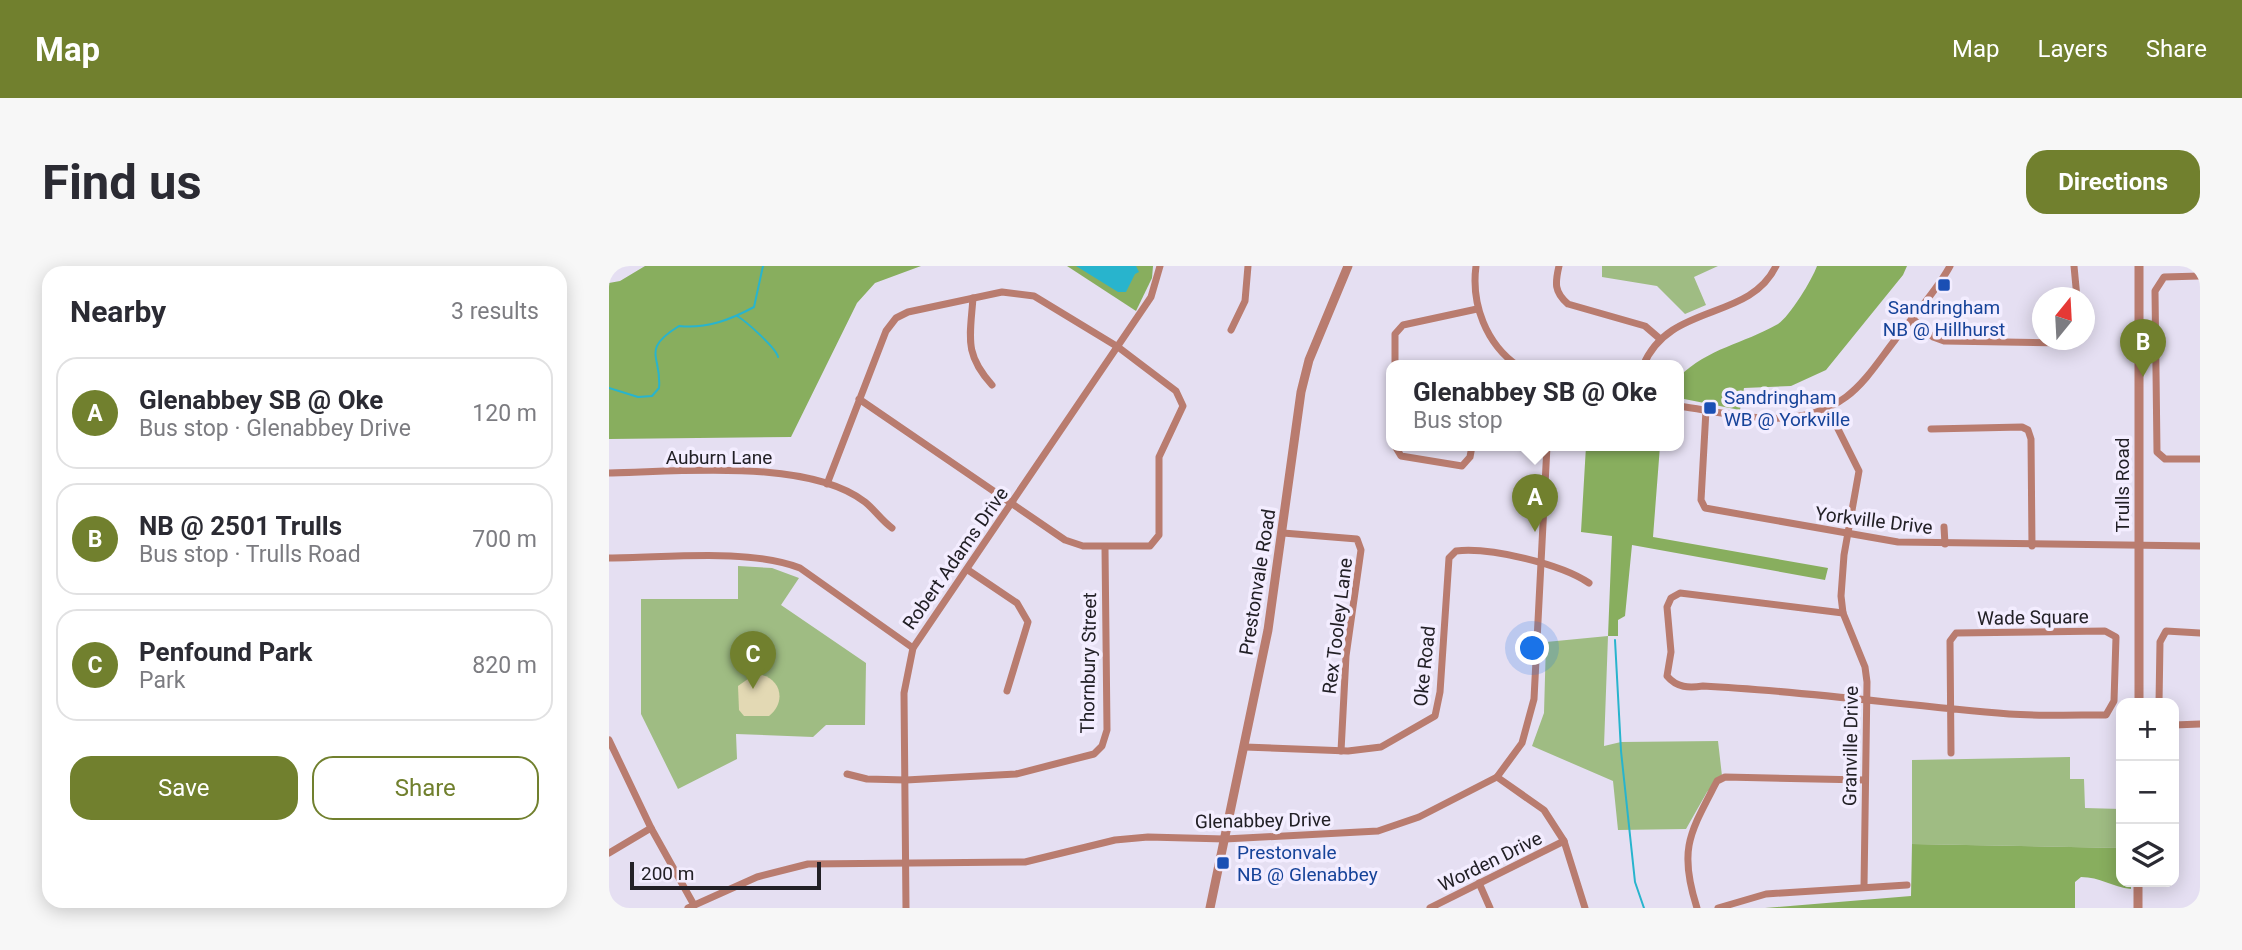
<!DOCTYPE html>
<meta charset="utf-8">
<style>
body{margin:0;font-family:Roboto,sans-serif;background:#f7f7f7;color:#2b2b33}
.controls{position:absolute;right:21px;bottom:21px;display:grid;overflow:hidden;border-radius:14px;box-shadow:0 4px 18px #0003}
.controls button{width:63px;height:63px;display:grid;place-items:center;padding:0;border:0;border-bottom:2px solid #e1e1e2;background:#fff;color:#2b2b33;font:35px sans-serif}
.compass{position:absolute;left:1423px;top:21px;width:63px;height:63px;border-radius:50%;background:#fff;box-shadow:0 4px 18px #0003;rotate:18deg}
.scale{position:absolute;left:21px;bottom:18px;width:191px;box-sizing:border-box;padding-left:7px;border:4px solid #222026;border-top:0;font-size:19px;line-height:24px;white-space:nowrap;color:#222026;-webkit-text-stroke:5px #f3edff;paint-order:stroke}
.you{position:absolute;left:924px;top:383px;width:24px;height:24px;margin:-18px;border:5px solid #fff;border-radius:50%;background:#1a73e8;box-shadow:0 0 0 10px #1a73e833}
.badge{display:grid;place-items:center;width:46px;height:46px;border-radius:50%;background:#71802e;color:#fff;font-size:23px;font-weight:700}
.pin{position:absolute;translate:-50% -58px;filter:drop-shadow(0 2px 4px #0008)}
.pin::after{content:'';position:absolute;top:37px;width:24px;height:21px;background:inherit;clip-path:polygon(0 0,100% 0,50% 100%)}
.popup{position:absolute;left:777px;top:94px;width:298px;height:91px;box-sizing:border-box;display:grid;place-content:center;border-radius:14px;background:#fff;filter:drop-shadow(0 2px 5px #0005);font-size:23px;white-space:nowrap;color:#7c7c81}
.popup b{font-size:26px;color:#2b2b33}
.popup::after{content:'';position:absolute;left:50%;top:100%;margin-left:-14px;border:14px solid transparent;border-top-color:#fff}
.list{margin:0;padding:0;list-style:none}
h2{display:flex;justify-content:space-between;align-items:center;height:91px;margin:0;padding:0 28px;font-size:30px}
h2 small{font-size:23px;font-weight:400;color:#7c7c81}
.list li{display:grid;grid-template-columns:46px 1fr auto;gap:21px;align-items:center;box-sizing:border-box;height:112px;margin:0 14px 14px;padding:0 14px;border:2px solid #e1e1e2;border-radius:21px}
.list b{display:block;font-size:26px;white-space:nowrap}
.list p{margin:0;font-size:23px;white-space:nowrap;color:#7c7c81}
.list em{font-size:23px;font-style:normal;color:#7c7c81}
.actions{display:flex;gap:14px;padding:21px 28px}
.actions a{flex:1;padding:16px 0;border:2px solid #71802e;border-radius:21px;text-align:center;font-size:24px;color:#71802e}
.actions .main{background:#71802e;color:#fff}
.icon{flex:none;width:38px;height:38px;fill:none;stroke:currentColor;stroke-width:2;stroke-linecap:round;stroke-linejoin:round}
.map{position:relative;flex:none;width:1591px;height:642px;overflow:hidden;border-radius:21px}
header{display:flex;align-items:center;gap:42px;box-sizing:border-box;height:98px;padding:0 35px;background:#71802e;color:#fff}
header strong{font-size:33px}
nav{display:flex;gap:38px;margin-inline-start:auto;font-size:24px}
.intro{display:flex;align-items:center;justify-content:space-between;box-sizing:border-box;height:168px;padding:0 42px}
h1{margin:0;font-size:49px}
.button{padding:18px 32px;border-radius:21px;background:#71802e;color:#fff;font-size:24px;font-weight:700}
main{display:flex;gap:42px;padding:0 42px}
aside{flex:1;background:#fff;border-radius:21px;box-shadow:0 4px 18px #0003}
.map>svg:first-child{display:block}
</style>
<header>
<strong>Map</strong>
<nav><a>Map</a><a>Layers</a><a>Share</a></nav>
</header>
<div class="intro"><h1>Find us</h1><a class="button">Directions</a></div>
<main>
<aside>
<h2>Nearby<small>3 results</small></h2>
<ul class="list">
<li><span class="badge">A</span><div><b>Glenabbey SB @ Oke</b><p>Bus stop · Glenabbey Drive</p></div><em>120 m</em></li>
<li><span class="badge">B</span><div><b>NB @ 2501 Trulls</b><p>Bus stop · Trulls Road</p></div><em>700 m</em></li>
<li><span class="badge">C</span><div><b>Penfound Park</b><p>Park</p></div><em>820 m</em></li>
</ul>
<div class="actions"><a class="main">Save</a><a>Share</a></div>
</aside>
<div class="map">
<svg width="1591" height="642" viewBox="0 0 1591 642">
<rect width="100%" height="100%" fill="#e5dff2"/>
<g fill="#9fbc83">
<path d="M993 0H1109L1085 11 1097 39 1076 48 1048 20 993 11Z"/>
<path d="M129 300 163 302 190 312 172 339 257 397 256 459H217L204 471 127 468 128 493 69 523 32 448V333H129Z"/>
<path d="M999 370 995 480 1012 476 1109 475 1113 510 1098 526 1077 563 1009 564 1004 515 923 480 935 447 937 376Z"/>
<path d="M1461 491V513H1475L1476 542 1512 543V582L1303 578V494Z"/>
</g>
<g fill="#88ae5e">
<path d="M36 0H312L266 17 248 37 182 171 0 173V17L11 15Z"/>
<path d="M458 0H544L543 12 527 45Z"/>
<path d="M1208 0H1298L1294 9 1217 104 1182 120 1135 122 1131 144 1070 132V111C1099 82 1134 78 1169 58 1181 50 1203 14 1208 0Z"/>
<path d="M977 180H1051L1044 271 1219 302 1216 314 1023 279 1016 350 1009 354V370H999L1003 270 972 266Z"/>
<path d="M1303 578 1512 582V616H1522V623C1503 621 1491 611 1472 611L1466 616V642H1156L1302 630Z"/>
</g>
<path fill="#e3d9b4" d="M146 408C171 409 179 435 160 450H135L130 444 129 420Z"/>
<path fill="#28b4cd" d="M467 0H527L530 6 526 8 517 26H509Z"/>
<g fill="none" stroke-linecap="round" stroke-linejoin="round">
<g stroke="#28b4cd" stroke-width="2">
<path d="M128 50C137 55 168 83 169 91"/>
<path d="M0 122 29 131 43 130 50 122C53 90 31 84 70 60 97 63 121 54 145 41L154 0"/>
<path d="M1006 374 1012 485 1026 616 1035 642"/>
</g>
<g stroke="#b97c6f" stroke-width="7">
<path d="M867 0C862 38 877 78 909 100"/>
<path d="M950 0C946 17 945 26 959 38L1036 60 1050 72"/>
<path d="M1465 0 1468 32"/>
<path d="M1591 10 1555 11 1546 25 1548 186 1556 193H1591"/>
<path d="M364 32C361 72 355 88 383 119"/>
<path d="M1303 52 1324 71 1335 75 1458 77 1468 74"/>
<path d="M622 64 636 35 639 0"/>
<path d="M786 100V68L794 59 868 43"/>
<path d="M1034 100C1060 36 1140 56 1167 0"/>
<path d="M1070 140C1125 148 1188 167 1237 131 1257 116 1271 93 1286 74 1304 50 1327 26 1341 0"/>
<path d="M1219 143 1250 205 1235 289 1232 330 1234 347 1256 401 1258 416 1255 621"/>
<path d="M1097 144 1092 234 1096 242 1289 276 1591 280"/>
<path d="M1322 163 1413 161 1419 164 1422 173 1423 280"/>
<path d="M786 180 792 190 853 200 861 191 863 180"/>
<path d="M0 207C69 206 199 192 256 236 266 244 272 254 283 262"/>
<path d="M218 218 277 65 287 52 299 46 393 26 425 30 509 81 567 125 574 140 550 191V269L541 280H474L456 274 250 133"/>
<path d="M1335 261 1336 278"/>
<path d="M674 267 748 273 752 284 737 390 732 485"/>
<path d="M0 292C57 292 139 282 191 302L304 382"/>
<path d="M359 304 408 337 419 356 398 425"/>
<path d="M1234 347 1071 327 1062 332 1058 341 1062 386 1058 410C1068 422 1080 422 1094 420 1197 425 1298 440 1400 448 1432 450 1465 449 1497 449L1505 435 1507 371 1496 365 1347 367 1341 375 1342 487"/>
<path d="M1550 437 1551 376 1557 365 1591 367"/>
<path d="M1565 459 1591 458"/>
<path d="M0 474 42 562 85 639"/>
<path d="M636 481 739 485 772 481 826 450 831 426 840 292 847 285C881 281 952 298 980 317"/>
<path d="M238 508 258 513 297 514 407 508 485 488 493 480 498 464 496 282"/>
<path d="M888 511 935 544 955 575 976 642"/>
<path d="M0 587 42 562"/>
<path d="M870 617 881 642"/>
<path d="M79 642 148 611 199 598 416 596 506 574 539 571 616 573 769 565 810 551 888 511 913 477 925 433 938 180"/>
<path d="M297 642 295 427 304 382 542 31 551 0"/>
<path d="M821 642 955 575"/>
<path d="M1088 642C1069 583 1081 567 1108 515L1116 511 1256 514"/>
<path d="M1109 642 1157 628 1298 619"/>
</g>
<g stroke="#b97c6f" stroke-width="9">
<path d="M1530 437V0"/>
<path d="M1529 616V642"/>
<path d="M601 642 659 364 692 126 700 94 739 0"/>
</g>
</g>
<g fill="#1a4fb4" stroke="#f3edff" stroke-width="2.5">
<rect x="1328" y="12" width="14" height="14" rx="3.5"/>
<rect x="1094" y="135" width="14" height="14" rx="3.5"/>
<rect x="607" y="590" width="14" height="14" rx="3.5"/>
</g>
<g text-anchor="middle" stroke-width="7" stroke-linejoin="round" paint-order="stroke">
<g font-size="19" fill="#164399" stroke="#f3edff" text-anchor="start">
<text x="1335" y="48" text-anchor="middle">Sandringham<tspan x="1335" dy="22">NB @ Hillhurst</tspan></text>
<text x="1115" y="138">Sandringham<tspan x="1115" dy="22">WB @ Yorkville</tspan></text>
<text x="628" y="593">Prestonvale<tspan x="628" dy="22">NB @ Glenabbey</tspan></text>
</g>
<g font-size="19" fill="#222026" stroke="#f3edff">
<text x="110" y="198">Auburn Lane</text>
<text transform="translate(1513 219) rotate(-90)" y="7">Trulls Road</text>
<text transform="translate(1265 254) rotate(7)" y="7">Yorkville Drive</text>
<text transform="translate(346 292) rotate(-55)" y="7">Robert Adams Drive</text>
<text transform="translate(648 316) rotate(-81)" y="7">Prestonvale Road</text>
<text transform="translate(1424 351) rotate(-1)" y="7">Wade Square</text>
<text transform="translate(728 360) rotate(-83)" y="7">Rex Tooley Lane</text>
<text transform="translate(479 397) rotate(-89)" y="7">Thornbury Street</text>
<text transform="translate(815 400) rotate(-84)" y="7">Oke Road</text>
<text transform="translate(1241 480) rotate(-89)" y="7">Granville Drive</text>
<text transform="translate(654 554) rotate(-1)" y="7">Glenabbey Drive</text>
<text transform="translate(881 595) rotate(-26)" y="7">Worden Drive</text>
</g>
</g>
</svg>
<div class="controls">
<button>+</button>
<button>−</button>
<button><svg class="icon" aria-label="layers" viewBox="0 0 24 24"><path d="M12 4l9 5-9 5-9-5zM3 14l9 5 9-5"/></svg></button>
</div>
<svg class="compass" viewBox="-18 -18 36 36"><path d="M0-13l5 13h-10z" fill="#e53935"/><path d="M0 13l5-13h-10z" fill="#7c7c81"/></svg>
<div class="scale">200 m</div>
<div class="you"></div>
<div class="pin badge" style="left:926px;top:266px">A</div>
<div class="popup"><b>Glenabbey SB @ Oke</b>Bus stop</div>
<div class="pin badge" style="left:1534px;top:111px">B</div>
<div class="pin badge" style="left:144px;top:423px">C</div>
</div>
</main>
